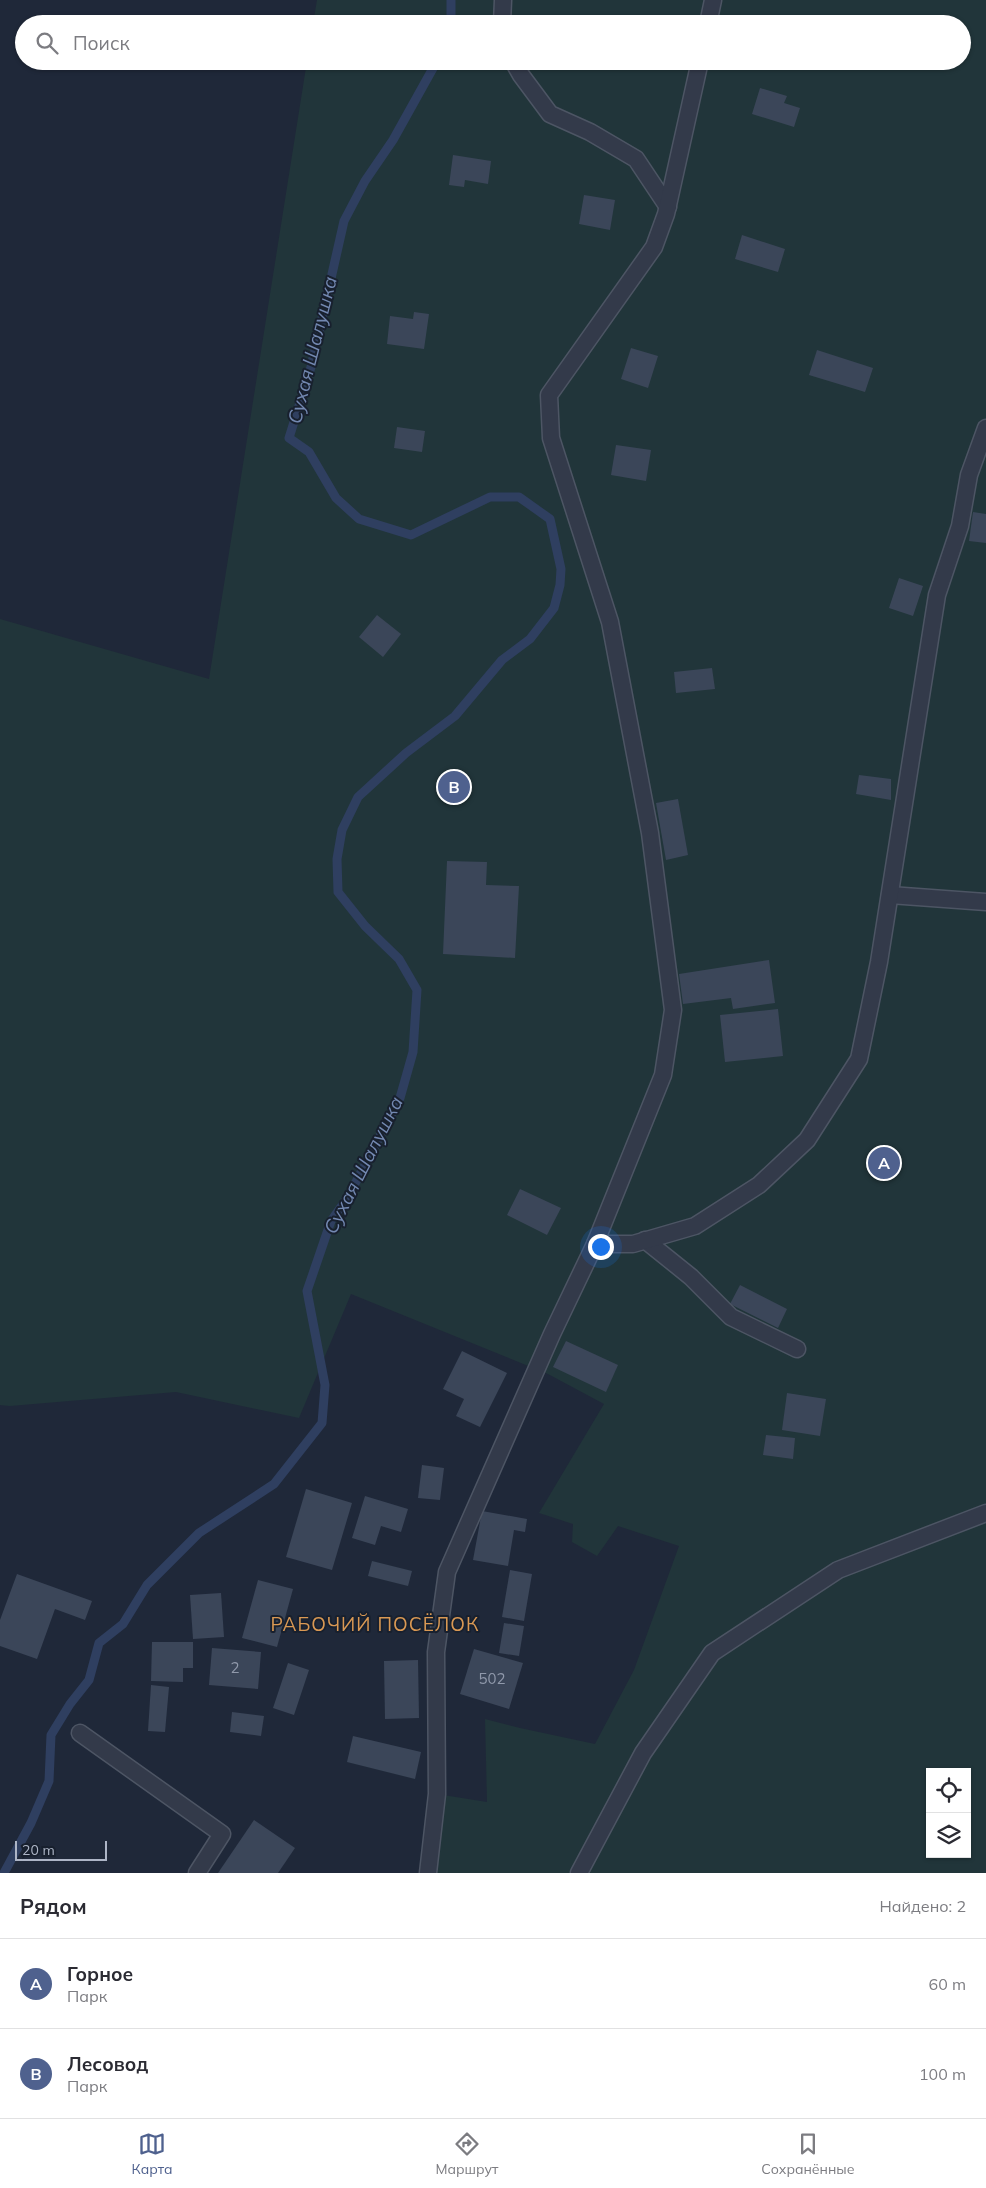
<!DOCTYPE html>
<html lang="ru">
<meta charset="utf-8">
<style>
body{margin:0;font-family:Mulish,sans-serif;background:#f2f2f3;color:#2b2b33}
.controls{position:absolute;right:15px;bottom:15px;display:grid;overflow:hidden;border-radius:0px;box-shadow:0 1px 4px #0004}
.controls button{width:45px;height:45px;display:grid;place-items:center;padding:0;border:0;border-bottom:1px solid #e1e1e2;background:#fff;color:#2b2b33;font:25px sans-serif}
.scale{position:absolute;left:15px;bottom:12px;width:92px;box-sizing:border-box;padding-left:5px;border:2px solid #adb5c6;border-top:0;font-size:14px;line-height:18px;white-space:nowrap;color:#adb5c6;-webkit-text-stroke:4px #18202e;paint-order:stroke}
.you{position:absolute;left:600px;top:1246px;width:18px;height:18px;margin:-12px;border:4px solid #fff;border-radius:50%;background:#1a73e8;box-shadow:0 0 0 8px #1a73e833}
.badge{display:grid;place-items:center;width:32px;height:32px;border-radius:50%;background:#4f618e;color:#fff;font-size:16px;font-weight:700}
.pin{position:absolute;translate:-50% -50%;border:2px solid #fff;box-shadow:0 1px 5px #0006}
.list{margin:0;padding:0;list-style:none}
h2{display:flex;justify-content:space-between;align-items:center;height:65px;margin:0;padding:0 20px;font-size:21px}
h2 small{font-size:16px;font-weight:400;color:#7c7c81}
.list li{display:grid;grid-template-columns:32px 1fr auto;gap:15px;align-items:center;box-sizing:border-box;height:90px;padding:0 20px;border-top:1px solid #e1e1e2}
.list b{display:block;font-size:19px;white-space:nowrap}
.list p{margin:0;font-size:16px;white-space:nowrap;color:#7c7c81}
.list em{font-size:16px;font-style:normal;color:#7c7c81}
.icon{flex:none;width:28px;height:28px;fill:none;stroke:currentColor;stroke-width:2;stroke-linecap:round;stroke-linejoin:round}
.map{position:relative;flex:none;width:986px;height:1873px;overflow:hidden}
.search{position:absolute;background:#fff;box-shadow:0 1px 4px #0004;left:15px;right:15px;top:15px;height:55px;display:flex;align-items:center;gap:12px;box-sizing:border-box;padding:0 18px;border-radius:28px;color:#7c7c81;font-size:19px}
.sheet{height:245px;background:#fff}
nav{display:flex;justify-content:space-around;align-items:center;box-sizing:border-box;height:70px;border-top:1px solid #e1e1e2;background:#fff;font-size:14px;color:#7c7c81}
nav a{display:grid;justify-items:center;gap:2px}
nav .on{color:#4f618e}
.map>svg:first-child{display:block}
</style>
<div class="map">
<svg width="986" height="1873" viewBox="0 0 986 1873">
<rect width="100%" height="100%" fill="#1f2839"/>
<path fill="#21353a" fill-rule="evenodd" d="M317 0H986V1873H428L437 1794 487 1802 485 1719 520 1728 595 1744 634 1670 679 1546 618 1526 597 1556 572 1542 573 1524 539 1513 604 1404 548 1374 351 1294 299 1418 176 1392 10 1406 0 1405V619L209 679 307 61H962V24H313ZM930 1772H967V1854H930Z"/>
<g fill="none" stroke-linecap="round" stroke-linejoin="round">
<g stroke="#2f3f60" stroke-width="9">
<path d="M451 24V0"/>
<path d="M4 1873 31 1823 49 1781 51 1735 70 1704 89 1680 99 1643 123 1624 147 1585 199 1533 274 1484 322 1423 325 1385 307 1291 331 1221 348 1197 400 1098 413 1052 417 990 399 959 365 926 338 892 337 859 342 830 358 797 406 753 455 716 502 660 530 639 554 608 560 585 561 569 550 519 519 497H490L411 535 359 519 336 498 309 452 289 438 311 367 344 221 365 181 393 140 437 61"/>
</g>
</g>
<g fill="#3b4659">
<path d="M760 88 787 96 784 103 800 108 794 127 752 114Z"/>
<path d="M453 155 491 161 488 184 465 180 464 187 449 185Z"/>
<path d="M584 195 615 200 610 230 579 224Z"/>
<path d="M742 235 785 249 778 272 735 259Z"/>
<path d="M414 312 429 314 424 349 387 344 390 316 413 319Z"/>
<path d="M631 348 658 356 648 388 621 379Z"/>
<path d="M817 350 873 368 865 392 809 375Z"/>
<path d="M397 427 425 431 422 452 394 448Z"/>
<path d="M616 445 651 450 646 481 611 475Z"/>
<path d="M973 512 986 514V543L969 541Z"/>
<path d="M899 578 923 586 913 616 889 608Z"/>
<path d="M377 615 401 634 383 657 359 637Z"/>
<path d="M712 668 715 689 676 693 674 672Z"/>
<path d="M859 775 891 779V800L856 794Z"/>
<path d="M678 799 688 855 666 860 656 803Z"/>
<path d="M447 861 487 862 486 885 519 886 515 958 443 954Z"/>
<path d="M769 960 775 1003 733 1009 731 998 683 1004 679 974Z"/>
<path d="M778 1009 783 1056 725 1062 720 1015Z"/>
<path d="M520 1189 561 1208 547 1235 507 1215Z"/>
<path d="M740 1285 787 1309 778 1328 730 1304Z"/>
<path d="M566 1341 618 1365 606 1392 553 1367Z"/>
<path d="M462 1351 507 1373 480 1427 456 1416 464 1399 443 1389Z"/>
<path d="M787 1393 826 1399 820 1436 782 1430Z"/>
<path d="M766 1435 795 1438 793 1459 763 1455Z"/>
<path d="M422 1465 444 1468 440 1500 418 1498Z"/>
<path d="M306 1489 352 1503 332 1570 286 1557Z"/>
<path d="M365 1496 408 1509 401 1532 381 1526 375 1545 352 1538Z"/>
<path d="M482 1511 527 1519 525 1532 514 1530 508 1566 473 1560Z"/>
<path d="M372 1561 412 1571 408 1586 368 1576Z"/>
<path d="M510 1570 532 1574 524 1621 502 1617Z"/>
<path d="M17 1574 92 1601 85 1620 55 1609 37 1659 0 1646V1620Z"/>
<path d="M258 1580 293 1589 277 1647 242 1638Z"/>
<path d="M221 1593 224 1637 193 1639 190 1595Z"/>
<path d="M504 1623 524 1626 519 1656 499 1653Z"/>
<path d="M152 1642H193V1668H183V1682L151 1681Z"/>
<path d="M212 1648 261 1652 258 1689 209 1685Z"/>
<path d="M474 1649 523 1663 509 1709 460 1694Z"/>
<path d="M418 1660 419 1718 385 1719 384 1661Z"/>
<path d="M288 1663 309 1670 294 1715 273 1708Z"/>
<path d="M151 1685 169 1687 165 1732 148 1731Z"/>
<path d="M232 1712 264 1716 261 1736 230 1732Z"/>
<path d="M353 1736 421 1752 415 1779 347 1762Z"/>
<path d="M254 1820 295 1848 278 1873H218Z"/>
</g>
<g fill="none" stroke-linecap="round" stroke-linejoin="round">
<g stroke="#4d5564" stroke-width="19">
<g id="lane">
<path d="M502 24 503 0"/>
<path d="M708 24 713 0"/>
<path d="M513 61 521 75 550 114 590 132 636 159 668 207"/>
<path d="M890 895 986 902"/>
<path d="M645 1240 691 1277 731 1317 797 1349"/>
<path d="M595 1244H633L695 1226 759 1185 807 1140 859 1059 879 962 937 595 960 526 969 475 986 428"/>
<path d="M80 1733 222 1834 197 1873"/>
<path d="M428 1873 437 1794 436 1652 447 1572 552 1334 595 1244 663 1075 673 1010 650 833 610 622 551 438 549 395 654 247 666 214 700 61"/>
<path d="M579 1873 643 1753 712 1653 838 1570 986 1513"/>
</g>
</g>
<use href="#lane" stroke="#333a4a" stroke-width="16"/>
</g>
<g text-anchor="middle" stroke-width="4" stroke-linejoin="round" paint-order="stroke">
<g font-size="15" fill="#9099ab">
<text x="235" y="1673">2</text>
<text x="492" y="1684">502</text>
</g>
<g font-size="19" font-style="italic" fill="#7388b1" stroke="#18202e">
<text transform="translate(312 350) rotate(-76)" y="7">Сухая Шалушка</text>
<text transform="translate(363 1165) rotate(-63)" y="7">Сухая Шалушка</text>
</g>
<g font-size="19" letter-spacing="1" fill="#da9954" stroke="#18202e">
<text x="375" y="1631">РАБОЧИЙ ПОСЁЛОК</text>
</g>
</g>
</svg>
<div class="controls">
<button><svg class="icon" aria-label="locate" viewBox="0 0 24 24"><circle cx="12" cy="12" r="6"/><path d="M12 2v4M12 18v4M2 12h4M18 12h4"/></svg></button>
<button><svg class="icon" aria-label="layers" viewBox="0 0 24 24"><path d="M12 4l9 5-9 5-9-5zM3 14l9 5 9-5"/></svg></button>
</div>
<div class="scale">20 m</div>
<div class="you"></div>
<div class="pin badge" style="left:884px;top:1163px">A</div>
<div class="pin badge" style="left:454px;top:787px">B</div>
<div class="search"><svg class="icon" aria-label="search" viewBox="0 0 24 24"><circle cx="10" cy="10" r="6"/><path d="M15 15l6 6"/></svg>Поиск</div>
</div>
<section class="sheet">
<h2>Рядом<small>Найдено: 2</small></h2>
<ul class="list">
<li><span class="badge">A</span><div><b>Горное</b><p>Парк</p></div><em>60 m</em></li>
<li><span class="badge">B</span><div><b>Лесовод</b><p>Парк</p></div><em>100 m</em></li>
</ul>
</section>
<nav>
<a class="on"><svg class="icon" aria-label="map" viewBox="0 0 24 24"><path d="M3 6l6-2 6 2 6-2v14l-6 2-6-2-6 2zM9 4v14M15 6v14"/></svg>Карта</a>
<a><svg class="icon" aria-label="directions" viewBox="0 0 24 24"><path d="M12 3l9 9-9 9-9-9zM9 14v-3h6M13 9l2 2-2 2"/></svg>Маршрут</a>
<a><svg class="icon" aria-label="saved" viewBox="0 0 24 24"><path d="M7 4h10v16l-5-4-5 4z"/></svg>Сохранённые</a>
</nav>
